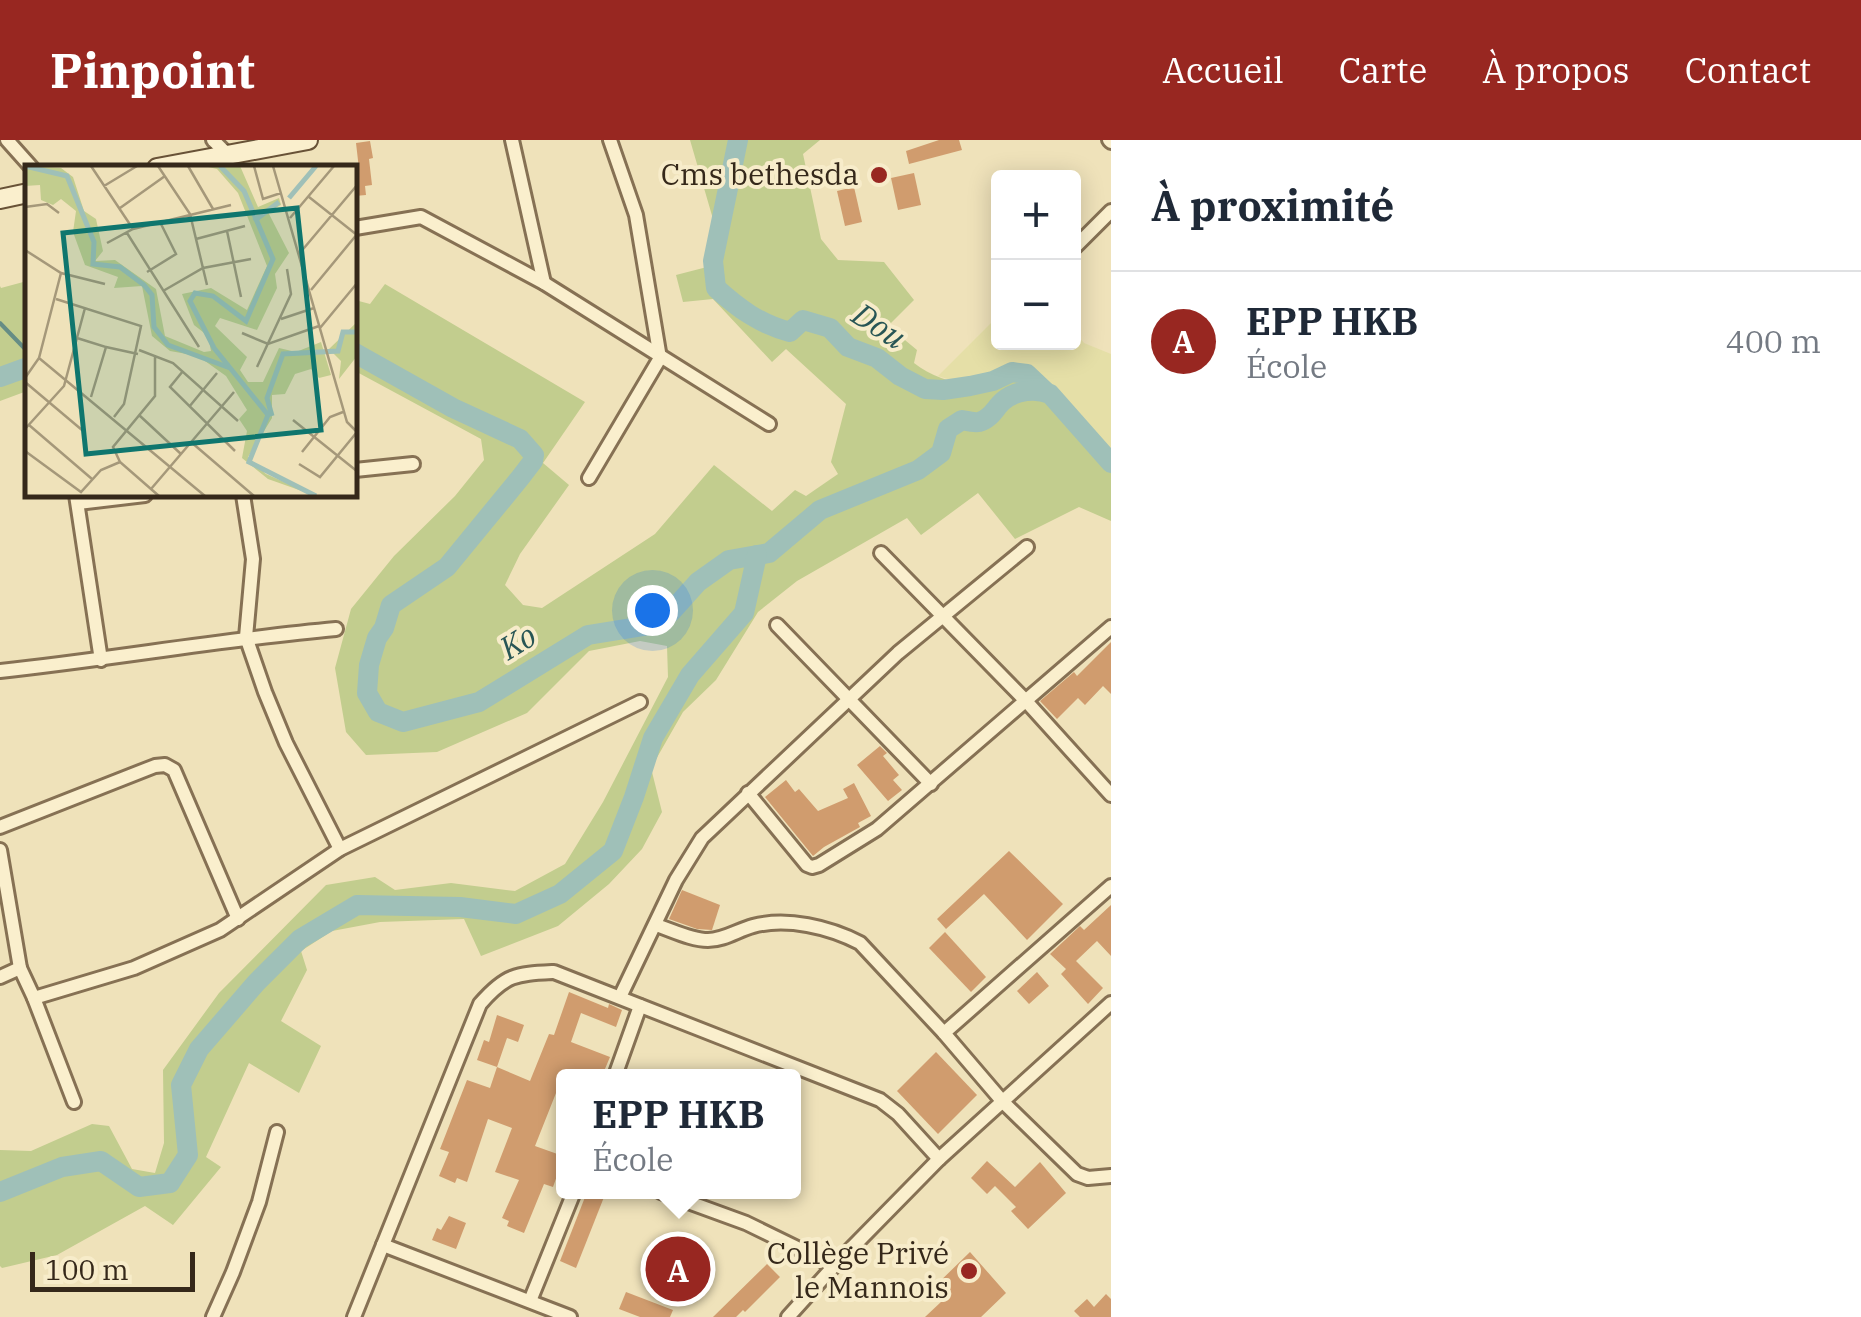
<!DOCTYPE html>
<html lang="fr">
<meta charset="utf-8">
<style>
body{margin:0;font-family:"IBM Plex Serif",serif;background:#f2f2f3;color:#1f2937}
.controls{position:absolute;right:30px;top:30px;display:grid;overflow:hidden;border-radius:10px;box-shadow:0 5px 25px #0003}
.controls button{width:90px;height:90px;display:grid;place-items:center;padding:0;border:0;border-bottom:2px solid #e0e1e3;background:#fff;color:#1f2937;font:50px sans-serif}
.scale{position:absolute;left:30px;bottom:25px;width:165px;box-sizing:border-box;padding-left:10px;border:5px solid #35281a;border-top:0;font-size:28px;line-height:35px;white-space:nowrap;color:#35281a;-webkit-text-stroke:8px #f7ecca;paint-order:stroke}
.you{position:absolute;left:652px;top:470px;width:35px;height:35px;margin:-25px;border:8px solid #fff;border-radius:50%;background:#1a73e8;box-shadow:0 0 0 15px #1a73e833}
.badge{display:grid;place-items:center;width:65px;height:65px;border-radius:50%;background:#982721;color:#fff;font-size:32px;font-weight:700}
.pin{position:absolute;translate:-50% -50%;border:5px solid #fff;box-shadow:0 2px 10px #0006}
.popup{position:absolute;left:556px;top:929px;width:245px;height:130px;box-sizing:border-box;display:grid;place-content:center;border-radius:10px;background:#fff;filter:drop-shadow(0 2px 8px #0005);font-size:32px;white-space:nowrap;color:#747a83}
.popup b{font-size:38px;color:#1f2937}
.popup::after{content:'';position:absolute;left:50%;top:100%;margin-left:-20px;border:20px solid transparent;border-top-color:#fff}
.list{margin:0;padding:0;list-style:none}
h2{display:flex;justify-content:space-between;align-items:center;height:130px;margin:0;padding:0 40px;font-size:42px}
h2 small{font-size:32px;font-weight:400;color:#747a83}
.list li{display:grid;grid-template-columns:65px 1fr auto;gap:30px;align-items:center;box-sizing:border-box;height:140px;padding:0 40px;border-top:2px solid #e0e1e3}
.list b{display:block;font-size:38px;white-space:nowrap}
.list p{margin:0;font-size:32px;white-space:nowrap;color:#747a83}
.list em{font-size:32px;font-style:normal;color:#747a83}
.map{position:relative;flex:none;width:1111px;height:1177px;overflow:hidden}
header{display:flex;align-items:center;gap:60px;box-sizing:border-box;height:140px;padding:0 50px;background:#982721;color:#fff}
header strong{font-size:48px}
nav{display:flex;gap:55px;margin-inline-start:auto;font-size:35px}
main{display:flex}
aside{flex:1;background:#fff}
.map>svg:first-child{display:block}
</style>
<header>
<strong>Pinpoint</strong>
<nav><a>Accueil</a><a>Carte</a><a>À propos</a><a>Contact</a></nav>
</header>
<main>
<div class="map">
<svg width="1111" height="1177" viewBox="0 0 1111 1177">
<rect width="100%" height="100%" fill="#efe2ba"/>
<path fill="#e5dfa7" d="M998 176V202H1074V191L1084 203 1111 214V323L1050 254 1033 238 1012 232 993 241 970 246 938 236Z"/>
<g fill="#c2cd8e">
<path d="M690 0H820L803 14 821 99 838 120 884 122 914 160 888 186 917 210 914 223C936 240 968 250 995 240 1005 237 1013 230 1025 233 1033 236 1036 243 1042 248 1067 271 1087 300 1111 323V381L1079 367 1015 399 978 353 921 395 907 378 797 441 758 472 716 540 683 572 651 628 662 672 642 709 609 744 558 786 481 816 464 779 380 782 332 791 301 811 307 830 281 881 321 906 299 953 249 923 206 1017 221 1027 173 1085 145 1066 57 1115 2 1128 0 1126V1010L31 1011 92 984 109 986 132 1029 155 1033 164 1003 163 930 219 853 326 745 375 737 395 750 451 743 515 751 565 724 603 662 668 537 667 506 640 501 589 511 527 573 437 612 366 615 346 592 335 528 351 469 394 416 455 356 484 320 481 299 355 231V160L370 164 385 144 585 262 543 323 569 345 520 414 505 445 523 465 542 468 655 394 714 325 772 371 795 350 806 356 838 334 831 322 846 264 786 209 772 222 713 159 683 162 676 135 707 127 713 79Z"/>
<path d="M27 141V251L0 261V146L1 148Z"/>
</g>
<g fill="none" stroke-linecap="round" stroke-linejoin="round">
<path stroke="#668d85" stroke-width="4" d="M0 183 28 212"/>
<g stroke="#9fc0b8" stroke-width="20">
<path d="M738 0 713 121 716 148C739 169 760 184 790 192L803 180 830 188 848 207 877 218 900 236 925 249 943 250 970 246 993 241 1012 232 1027 234 1045 251"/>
<path d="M355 213 453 268 520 299 534 315 533 321 520 338 447 427 391 465 384 488 377 498 369 525 367 553 378 572 403 582 479 562 588 495 650 485 671 472 698 442 729 420 769 413 820 370 918 330 941 313 948 289 962 280C967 281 974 283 979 282 991 279 995 268 1003 261 1016 250 1036 248 1050 254L1111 323"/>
<path d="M0 237 28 227"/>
<path d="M0 1052 62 1027 101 1021 139 1047 170 1043 188 1015 181 945 199 909 256 843 300 799 357 765 460 767 516 774 560 754 613 711 634 657 653 598 690 535 744 473 757 415"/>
</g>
</g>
<g fill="#d09c6e">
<path d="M939 0H959L962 10 909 24 906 11Z"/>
<path d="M370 1 373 18 369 19 372 45 365 46 366 55 355 56V29H359L356 3Z"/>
<path d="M914 33 921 65 898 70 891 38Z"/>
<path d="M854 47 862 82 845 86 837 51Z"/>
<path d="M1111 502V554L1103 546 1085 565 1078 558 1057 579 1040 561 1074 532 1077 536Z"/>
<path d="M880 606 887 613 883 616 899 635 893 640 902 650 888 661 857 625Z"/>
<path d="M786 640 795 652 799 649 818 671 848 658 843 649 854 643 871 676 858 683 860 687 824 707 813 716 765 657Z"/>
<path d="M1009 711 1063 764 1027 800 984 754 946 789 937 779Z"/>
<path d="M682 750 720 765 712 790 697 789 669 779Z"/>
<path d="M1111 765V816L1097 801 1076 821 1103 848 1088 864 1061 834 1066 829 1050 814 1080 786 1084 790Z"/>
<path d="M945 792 986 837 971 852 929 808Z"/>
<path d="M1037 832 1049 846 1029 864 1017 851Z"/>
<path d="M569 852 608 868 609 864 622 870 616 887 581 873 571 902 610 917 602 936H563V950L558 948 535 1006 563 1016V1019L553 1047 544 1044 524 1093 507 1086 509 1081 502 1078 519 1040 495 1032 512 988 488 979 467 1042 457 1038 455 1043 439 1036 449 1012 440 1009 467 940 490 948 497 927 530 941 549 894 554 895Z"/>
<path d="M497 875 524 885 518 902 507 898 497 927 477 920 484 900 489 902Z"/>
<path d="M936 912 977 955 938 994 897 951Z"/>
<path d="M987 1021 1015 1047 1040 1022 1066 1053 1028 1089 1011 1071 1016 1067 995 1046 987 1054 971 1038Z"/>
<path d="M587 1052H606L576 1128 560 1121Z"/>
<path d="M449 1076 466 1083 456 1109 432 1100 437 1088 441 1090Z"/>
<path d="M970 1112 1006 1153 981 1177H925L942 1161 931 1150Z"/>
<path d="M767 1124 780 1137 745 1172 743 1170 736 1177H713Z"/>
<path d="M626 1152 673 1170 670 1177H640L619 1169Z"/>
<path d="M1106 1154 1111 1159V1177H1080L1074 1171 1087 1159 1094 1167Z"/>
</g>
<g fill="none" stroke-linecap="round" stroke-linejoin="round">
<g stroke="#867154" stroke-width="18">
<g id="street">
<path d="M7 0 32 28"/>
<path d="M213 0 227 14"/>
<path d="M512 0 544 143"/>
<path d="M1109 0 1111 2"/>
<path d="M355 88 421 77 544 143 769 284"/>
<path d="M1074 108 1111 71"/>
<path d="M355 330 413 324"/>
<path d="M589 338 660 218 636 75 610 0"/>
<path d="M76 355 101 520"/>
<path d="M243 355 253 419 246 497 265 552 286 603 340 709"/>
<path d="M78 363 145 355"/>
<path d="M881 413 1026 561 1111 655"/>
<path d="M777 485 931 644"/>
<path d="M0 531C112 519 224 499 336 489"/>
<path d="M748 653 807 725 812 727 819 725 877 689 1111 487"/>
<path d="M0 687 155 626 165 625 174 630 238 779"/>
<path d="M0 710 20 828 34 858 74 962"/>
<path d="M656 785C672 790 691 800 708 800 724 800 738 790 753 786 787 777 829 787 860 803L944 893 1003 962 1077 1034 1088 1038 1111 1036"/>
<path d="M0 837 20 828"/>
<path d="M620 857 676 740 702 698 898 513 1027 407"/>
<path d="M34 858 134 828 220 790 340 709 640 562"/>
<path d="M944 893 1111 746"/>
<path d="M615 936 640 866"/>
<path d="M661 1052 746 1083 834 1126"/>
<path d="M383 1105 570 1177"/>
<path d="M530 1161 574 1052"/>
<path d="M213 1177 233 1132 259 1062 277 992"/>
<path d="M354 1177 480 864C506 834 516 834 554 832L880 960 898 974 939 1019"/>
<path d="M788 1177 834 1126 939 1019 1111 863"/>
</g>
</g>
<g stroke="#685237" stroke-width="22">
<g id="secondary">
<path d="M157 28 308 0"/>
<path d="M0 59 28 53"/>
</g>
</g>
<use href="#street" stroke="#faefcd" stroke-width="12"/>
<use href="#secondary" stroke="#faefcd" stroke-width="18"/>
</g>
<g fill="#982721" stroke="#f7ecca" stroke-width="4">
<circle cx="879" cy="35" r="10"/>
<circle cx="969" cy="1131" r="10"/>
</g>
<g text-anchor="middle" stroke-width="8" stroke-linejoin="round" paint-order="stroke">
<g font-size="30" fill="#35281a" stroke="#f7ecca" text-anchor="end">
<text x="859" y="45">Cms bethesda</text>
<text x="949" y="1124">Collège Privé<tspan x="949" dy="34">le Mannois</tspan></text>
</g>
<g font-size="32" font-style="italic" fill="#285555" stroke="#f7ecca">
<text transform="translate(879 186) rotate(33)" y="11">Dou</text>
<text transform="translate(518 502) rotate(-32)" y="11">Ko</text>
</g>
</g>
<g transform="translate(25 25)">
<rect width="332" height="332" fill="#efe2ba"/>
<path d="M0 1 36 3 48 12 59 46 71 54 78 86 70 96 90 95 131 124 140 171 179 187 186 186 183 171 169 160 157 129 186 123 222 145 242 101 213 28 192 4 179 1H215L233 42 254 33 256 40 243 47 264 88 250 109 252 123 232 165 195 153 190 161 222 192 215 205 223 217H238L254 183 271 187 296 177 306 210 294 213 286 204 270 209 260 229 247 230V253L223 292 241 309 291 331 243 314 217 293 222 266 214 254 222 245 201 211 173 191 145 186 127 171 117 121 89 123 93 112 60 100 48 67 51 46 36 34 28 40 16 35 15 20 0 21ZM332 157V191L314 214 316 196 304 184Z" fill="#c2cd8e"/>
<path fill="none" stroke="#9fc0b8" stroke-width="5" d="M0 1 42 11 69 77 68 99 95 102 119 120 127 130 129 162 143 180 205 203M195 1 219 26 248 94 221 156 188 131 170 128 165 136 189 183 243 250 224 297 291 331M264 33 291 1M229 56 254 37M247 251 242 233 258 189 313 186 318 167H333"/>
<path fill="none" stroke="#a5987a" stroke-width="2.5" d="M66 1 108 64M133 1 165 49 182 120M163 1 188 44M229 1 238 34 256 28M248 1 322 257 333 268M79 21 112 1M284 32 332 70M0 42 22 39 34 48M95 43 140 11M265 53 309 1M202 66 216 132M102 68 174 182M171 74 220 61M82 78 108 64 206 40M0 85 36 108 80 119M274 89 333 19M122 107 151 89 135 57M286 125 333 68M138 126 178 103 226 94M31 134 116 161 99 239 89 252M256 154 289 143M295 163 333 117M217 168 243 179 294 161M52 173 81 182 66 232M81 182 113 189M114 185 148 198 213 256M130 190V231L88 282 95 297 134 331M14 193 180 331M232 202 266 129 262 104M158 206 145 222 210 286M0 213 14 193 36 108M0 217 57 265M164 242 192 208M114 250 156 289M268 255 333 307M4 260 67 314M0 264 39 221 60 143M166 277 229 331M0 286 56 327 76 305 95 297M277 287 305 252 318 247M274 299 295 312 332 267M126 324 209 227"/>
<path fill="#0f766e" fill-opacity="0.15" stroke="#0f766e" stroke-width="5" d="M272 43 296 265 61 289 38 68Z"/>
<rect width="332" height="332" fill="none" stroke="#35281a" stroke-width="5"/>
</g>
</svg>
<div class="controls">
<button>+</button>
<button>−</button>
</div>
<div class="scale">100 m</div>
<div class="you"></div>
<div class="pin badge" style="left:678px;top:1129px">A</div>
<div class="popup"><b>EPP HKB</b>École</div>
</div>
<aside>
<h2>À proximité<small></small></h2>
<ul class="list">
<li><span class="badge">A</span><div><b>EPP HKB</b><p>École</p></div><em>400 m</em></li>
</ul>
</aside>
</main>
